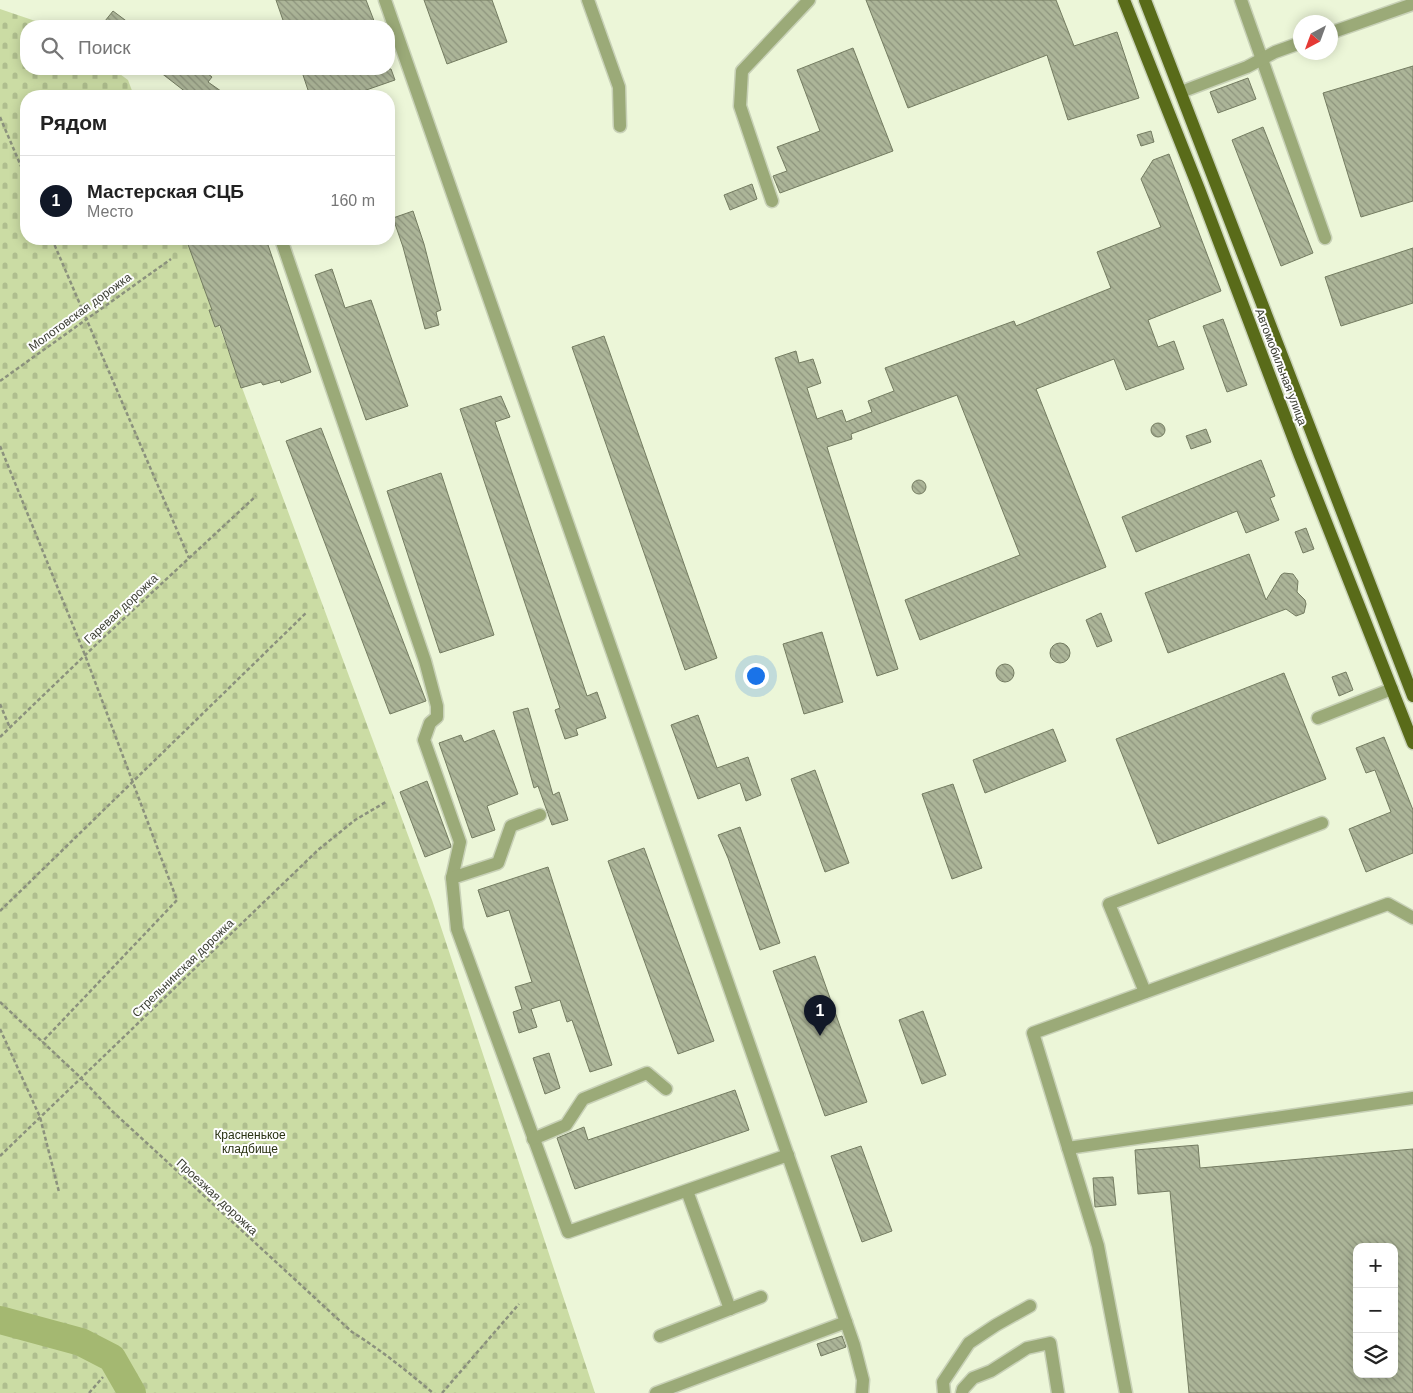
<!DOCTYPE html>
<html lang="ru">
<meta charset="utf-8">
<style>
body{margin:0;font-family:Arial,sans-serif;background:#f2f2f2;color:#222}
.controls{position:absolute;right:15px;bottom:15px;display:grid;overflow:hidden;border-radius:10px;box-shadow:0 2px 12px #0003}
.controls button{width:45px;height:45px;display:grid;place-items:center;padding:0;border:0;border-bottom:1px solid #e0e0e0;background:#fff;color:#222;font:25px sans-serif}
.compass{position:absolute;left:1293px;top:15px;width:45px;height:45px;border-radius:50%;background:#fff;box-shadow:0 2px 12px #0003;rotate:221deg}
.you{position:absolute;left:755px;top:675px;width:18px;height:18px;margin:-12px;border:4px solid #fff;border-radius:50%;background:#1a73e8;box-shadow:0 0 0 8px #1a73e833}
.badge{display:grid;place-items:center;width:32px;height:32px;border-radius:50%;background:#111827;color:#fff;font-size:16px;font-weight:700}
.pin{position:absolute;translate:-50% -41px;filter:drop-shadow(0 1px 2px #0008)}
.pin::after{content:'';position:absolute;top:26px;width:18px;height:15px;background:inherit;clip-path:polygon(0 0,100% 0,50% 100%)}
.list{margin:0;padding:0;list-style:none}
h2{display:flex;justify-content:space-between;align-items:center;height:65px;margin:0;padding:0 20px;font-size:21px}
h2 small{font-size:16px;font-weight:400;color:#767676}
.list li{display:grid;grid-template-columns:32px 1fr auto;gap:15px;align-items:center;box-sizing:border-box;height:90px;padding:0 20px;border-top:1px solid #e0e0e0}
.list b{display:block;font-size:19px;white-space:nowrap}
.list p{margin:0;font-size:16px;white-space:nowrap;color:#767676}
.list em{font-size:16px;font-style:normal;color:#767676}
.icon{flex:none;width:28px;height:28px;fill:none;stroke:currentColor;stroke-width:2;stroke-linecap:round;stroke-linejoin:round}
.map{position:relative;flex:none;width:1413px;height:1393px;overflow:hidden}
.search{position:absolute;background:#fff;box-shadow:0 2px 12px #0003;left:20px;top:20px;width:375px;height:55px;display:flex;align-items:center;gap:12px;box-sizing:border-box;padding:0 18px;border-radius:20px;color:#767676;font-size:19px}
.panel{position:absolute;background:#fff;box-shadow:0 2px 12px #0003;left:20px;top:90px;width:375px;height:155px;border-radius:20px}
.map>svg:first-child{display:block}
</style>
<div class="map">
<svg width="1413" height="1393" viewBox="0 0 1413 1393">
<defs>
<pattern id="cemetery-stones" width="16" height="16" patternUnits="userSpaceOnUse" patternTransform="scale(1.25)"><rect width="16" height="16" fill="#cbdca4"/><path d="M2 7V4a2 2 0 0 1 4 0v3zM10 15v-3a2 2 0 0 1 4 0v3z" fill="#afbe8e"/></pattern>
<pattern id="building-back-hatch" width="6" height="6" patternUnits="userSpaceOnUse" patternTransform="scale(1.25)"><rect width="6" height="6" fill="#acb598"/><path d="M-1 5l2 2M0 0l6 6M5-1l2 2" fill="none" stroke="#8d947d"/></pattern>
</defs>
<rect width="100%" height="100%" fill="#ecf6d8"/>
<path fill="url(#cemetery-stones)" d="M0 9 50 26H26V69H113L128 80 134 96H26V239H187L432 900 595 1393H0Z"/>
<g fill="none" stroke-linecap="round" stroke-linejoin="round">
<path stroke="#a4b871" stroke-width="28" d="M0 1320 81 1342 112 1358 132 1393"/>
</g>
<g fill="url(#building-back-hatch)" stroke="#747c61" fill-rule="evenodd">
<path d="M276 0H366L376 26H285Z"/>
<path d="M424 0H492L507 42 447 64Z"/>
<path d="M866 0H1056L1074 46 1117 32 1139 98 1068 120 1047 55 908 108Z"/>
<path d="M113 11 133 26H101Z"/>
<path d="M853 48 893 151 780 193 773 176 787 171 777 147 820 131 797 70Z"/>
<path d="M1413 66V201L1361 217 1323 93Z"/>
<path d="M156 69H202L212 77 208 82 228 96H191Z"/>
<path d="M301 69H391L395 80 349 96H310Z"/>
<path d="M1248 78 1256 99 1218 113 1210 92Z"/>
<path d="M1263 127 1313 253 1281 266 1232 140Z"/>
<path d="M1151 131 1154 142 1141 146 1137 135Z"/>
<path d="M1169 154 1221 291 1148 320 1158 347 1174 341 1184 369 1126 390 1114 359 1036 389 1106 567 920 640 905 600 1020 555 957 395 851 434 852 439 827 447 898 669 877 676 775 358 796 351 799 363 813 359 821 383 807 388 817 419 842 410 846 422 872 412 868 401 894 391 885 368 1014 321 1016 326 1111 288 1097 252 1161 227 1141 179 1153 160Z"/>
<path d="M752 184 757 199 730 210 724 195Z"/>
<path d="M413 211 424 244 441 310 436 312 439 325 425 329 403 247 393 218Z"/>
<path d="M186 239H266L311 372 281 383 280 380 263 385 261 382 241 388 220 325 215 327 209 310H212Z"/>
<path d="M1413 248V303L1341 326 1325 277Z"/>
<path d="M332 269 345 308 371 300 408 406 366 420 315 275Z"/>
<path d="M1223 319 1247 385 1227 392 1203 326Z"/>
<path d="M604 336 717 658 685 670 572 347Z"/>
<path d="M501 396 510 417 495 422 587 696 597 692 606 718 576 729 578 735 565 739 555 710 560 708 460 409Z"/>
<circle cx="1158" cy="430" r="7"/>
<path d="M321 428 426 701 390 714 286 441Z"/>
<path d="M1206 429 1211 442 1191 449 1186 436Z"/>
<path d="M1261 460 1275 496 1270 498 1279 520 1246 533 1237 511 1136 552 1122 517Z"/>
<path d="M441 473 494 635 440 653 387 491Z"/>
<circle cx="919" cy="487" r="7"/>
<path d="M1306 528 1314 549 1303 553 1295 532Z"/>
<path d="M1249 554 1266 600 1281 575 1284 573 1293 574 1298 581 1297 592 1305 600 1306 604 1304 613 1296 616 1286 609 1168 653 1145 593Z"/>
<path d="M1101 613 1112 641 1097 647 1086 620Z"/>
<path d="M822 632 843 702 804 714 783 644Z"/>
<circle cx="1060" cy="653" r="10"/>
<circle cx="1005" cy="673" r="9"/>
<path d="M1346 672 1353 690 1339 696 1332 677Z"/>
<path d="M1284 673 1326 779 1158 844 1116 739Z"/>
<path d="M528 708 553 795 559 792 568 820 552 825 538 786 534 788 513 712Z"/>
<path d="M698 715 717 768 748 757 761 795 746 801 740 783 698 799 671 725Z"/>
<path d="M1053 729 1066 761 985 793 973 760Z"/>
<path d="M494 730 518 794 487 806 495 830 472 838 439 743 461 735 464 742Z"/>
<path d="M1384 737 1413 810V853L1366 872 1349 829 1391 812 1375 770 1366 773 1356 748Z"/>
<path d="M815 770 849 863 825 872 791 779Z"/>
<path d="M427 781 451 846V847L425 857 400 792Z"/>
<path d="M953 784 982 868 952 879 922 794Z"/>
<path d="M740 827 780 943 760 950 728 858 718 835Z"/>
<path d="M644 848 714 1041 678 1054 608 861Z"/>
<path d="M548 867 612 1065 590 1072 572 1020 567 1022 560 1000 531 1009 537 1027 519 1033 513 1012 522 1009 515 987 532 982 509 910 487 917 478 890Z"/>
<path d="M815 956 867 1102 825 1116 773 971Z"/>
<path d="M923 1011 946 1075 922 1084 899 1020Z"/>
<path d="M549 1053 560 1088 545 1094 533 1058Z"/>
<path d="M735 1090 749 1130 575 1189 557 1138 584 1127 588 1140Z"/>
<path d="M1198 1145 1200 1168 1413 1149V1393H1189L1170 1191 1138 1194 1135 1150ZM1357 1247H1394V1374H1357Z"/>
<path d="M861 1146 892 1231 862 1242 831 1156Z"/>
<path d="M1113 1177 1116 1205 1095 1207 1093 1178Z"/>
<path d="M842 1336 846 1347 821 1356 817 1344Z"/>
</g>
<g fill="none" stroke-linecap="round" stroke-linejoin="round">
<g stroke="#c8d1b7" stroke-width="15">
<g id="minor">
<path d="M385 0 854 1345 863 1380 862 1393"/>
<path d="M588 0 619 87 620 126"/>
<path d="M1241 0 1325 238"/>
<path d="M1330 33 1413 4"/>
<path d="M1181 92 1247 67 1275 52 1300 43"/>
<path d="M772 201 740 106 742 71 809 0"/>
<path d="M281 239 425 661 437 706V717L430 723 424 740 460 842 452 878"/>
<path d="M1318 718 1392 689"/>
<path d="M540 815 511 826 498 863 452 878 457 929 568 1232 788 1155"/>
<path d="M1145 992 1109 904 1322 823"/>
<path d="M533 1139 566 1125 583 1099 647 1073 666 1089"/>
<path d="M1068 1148 1413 1098"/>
<path d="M687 1191 730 1309"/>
<path d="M660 1336 761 1297"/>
<path d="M656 1393 846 1322"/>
<path d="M944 1393 943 1382 969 1343 996 1325 1030 1306"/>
<path d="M962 1393 963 1389 973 1378 991 1371 1027 1348 1050 1343 1058 1393"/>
<path d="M1126 1393 1098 1246 1033 1033 1388 904 1413 918"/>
</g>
</g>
<g stroke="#c8d1b7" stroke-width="15">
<g id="major">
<path d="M1124 0 1199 189 1300 456 1413 743"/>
<path d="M1145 0 1413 696"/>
</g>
</g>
<g stroke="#8b917d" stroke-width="2.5" stroke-dasharray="4 2.5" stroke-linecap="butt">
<path d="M0 117 26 178"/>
<path d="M52 239 189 558"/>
<path d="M0 381 171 259"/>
<path d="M0 446 85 655 177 900 42 1042"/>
<path d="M0 704 10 728"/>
<path d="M0 737 103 638 256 496"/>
<path d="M0 911 307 612"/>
<path d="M0 1002 81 1078 112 1111 352 1332C381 1350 407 1371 433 1393"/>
<path d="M0 1029 40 1117 59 1192"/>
<path d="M0 1156 318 850 355 820 386 802"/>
<path d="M89 1393 103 1377"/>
<path d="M442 1393 519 1304"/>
</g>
<use href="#minor" stroke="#9baa78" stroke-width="12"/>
<use href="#major" stroke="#596b19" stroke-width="12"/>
</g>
<g text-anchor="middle" stroke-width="4" stroke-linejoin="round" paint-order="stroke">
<g font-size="12" fill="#3a3d32" stroke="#fefefe">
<text transform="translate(80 312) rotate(-36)" y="4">Молотовская дорожка</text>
<text transform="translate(1281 367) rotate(69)" y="4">Автомобильная улица</text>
<text transform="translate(121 609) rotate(-43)" y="4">Гаревая дорожка</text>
<text transform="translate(183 968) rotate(-44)" y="4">Стрельнинская дорожка</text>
<text transform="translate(217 1197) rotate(43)" y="4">Проезжая дорожка</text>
</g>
<g font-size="12" fill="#293112" stroke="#fefefe">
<text x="250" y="1139">Красненькое<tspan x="250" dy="14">кладбище</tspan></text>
</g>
</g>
</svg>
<div class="controls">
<button>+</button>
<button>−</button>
<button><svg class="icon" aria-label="layers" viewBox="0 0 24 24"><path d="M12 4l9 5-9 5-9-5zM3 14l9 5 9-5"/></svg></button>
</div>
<svg class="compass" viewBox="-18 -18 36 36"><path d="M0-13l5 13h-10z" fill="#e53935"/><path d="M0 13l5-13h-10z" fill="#767676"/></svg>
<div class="you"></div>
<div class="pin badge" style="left:820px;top:1036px">1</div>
<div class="search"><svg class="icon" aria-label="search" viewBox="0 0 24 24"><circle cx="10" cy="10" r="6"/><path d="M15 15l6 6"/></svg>Поиск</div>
<section class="panel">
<h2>Рядом<small></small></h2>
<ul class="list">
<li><span class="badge">1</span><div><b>Мастерская СЦБ</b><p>Место</p></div><em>160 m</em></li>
</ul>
</section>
</div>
